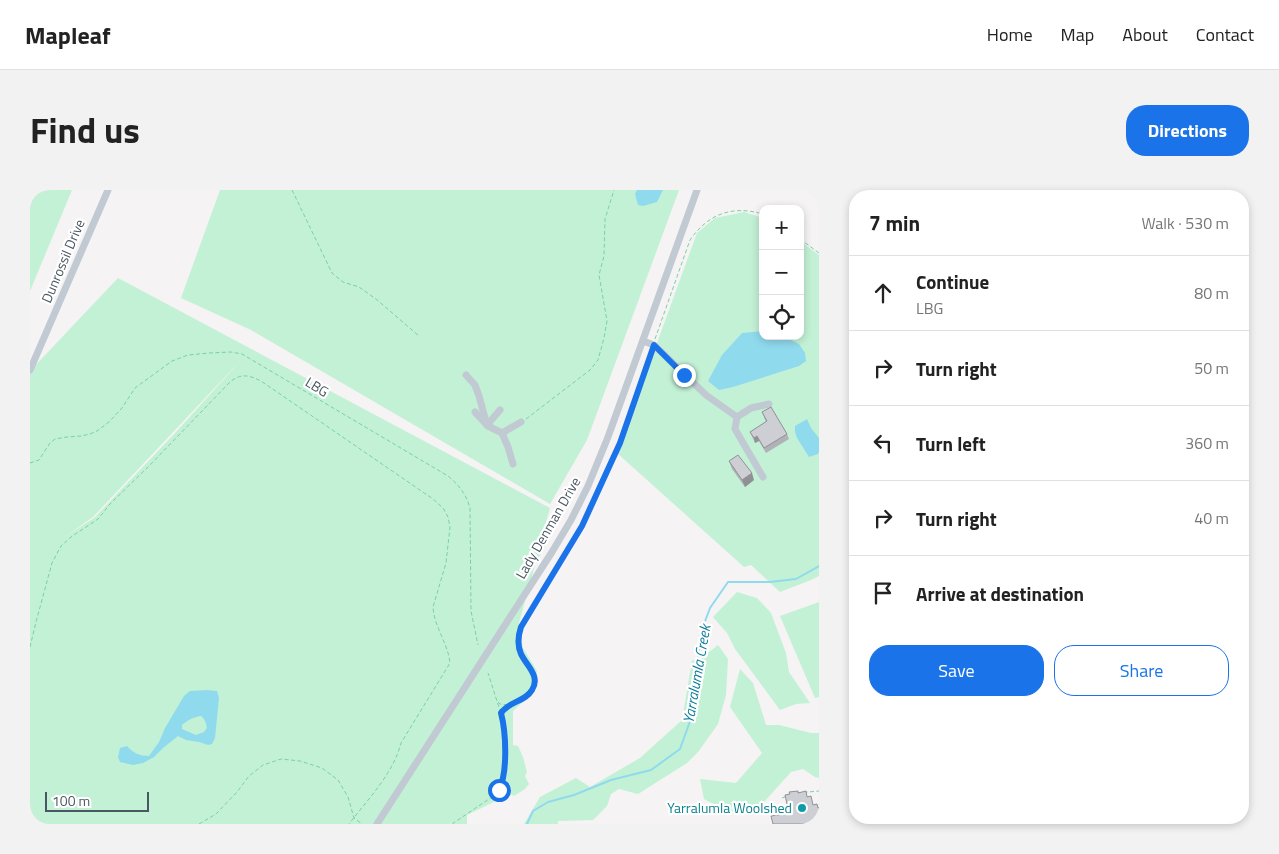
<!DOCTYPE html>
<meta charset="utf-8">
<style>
body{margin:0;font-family:"Titillium Web",sans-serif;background:#f2f2f2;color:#222}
.controls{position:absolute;right:15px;top:15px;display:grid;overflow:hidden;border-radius:10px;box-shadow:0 2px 8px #0003}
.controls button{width:45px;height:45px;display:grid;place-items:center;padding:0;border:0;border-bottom:1px solid #e0e0e0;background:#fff;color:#222;font:25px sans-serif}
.scale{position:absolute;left:15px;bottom:12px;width:104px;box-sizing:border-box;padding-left:5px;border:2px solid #4a5661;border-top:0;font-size:14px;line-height:18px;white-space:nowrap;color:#4a5661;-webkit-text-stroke:4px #fff;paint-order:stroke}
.stop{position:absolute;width:15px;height:15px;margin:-11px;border:4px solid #1a73e8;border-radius:50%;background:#fff}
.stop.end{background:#1a73e8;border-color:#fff;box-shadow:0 1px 5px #0008}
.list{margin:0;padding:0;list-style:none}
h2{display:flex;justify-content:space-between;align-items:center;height:65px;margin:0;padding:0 20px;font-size:21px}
h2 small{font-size:16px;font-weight:400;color:#767676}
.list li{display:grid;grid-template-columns:32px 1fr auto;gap:15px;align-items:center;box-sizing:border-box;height:75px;padding:0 20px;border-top:1px solid #e0e0e0}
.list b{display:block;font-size:19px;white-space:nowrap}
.list p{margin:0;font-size:16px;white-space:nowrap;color:#767676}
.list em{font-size:16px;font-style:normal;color:#767676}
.actions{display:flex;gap:10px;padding:15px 20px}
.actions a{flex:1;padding:11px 0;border:1px solid #1a73e8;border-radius:20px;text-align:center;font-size:18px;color:#1a73e8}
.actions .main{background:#1a73e8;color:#fff}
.icon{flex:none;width:28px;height:28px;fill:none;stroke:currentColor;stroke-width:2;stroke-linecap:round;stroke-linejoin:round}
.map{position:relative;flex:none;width:789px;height:634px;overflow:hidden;border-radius:20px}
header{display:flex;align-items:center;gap:30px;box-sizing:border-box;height:70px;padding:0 25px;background:#fff;border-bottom:1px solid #e0e0e0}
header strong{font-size:24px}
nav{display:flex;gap:28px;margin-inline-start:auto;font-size:18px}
.intro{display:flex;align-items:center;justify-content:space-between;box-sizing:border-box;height:120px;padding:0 30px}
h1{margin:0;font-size:35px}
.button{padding:12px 22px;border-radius:20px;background:#1a73e8;color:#fff;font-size:18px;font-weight:700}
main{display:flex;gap:30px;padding:0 30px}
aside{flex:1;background:#fff;border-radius:20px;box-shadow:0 2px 8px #0003}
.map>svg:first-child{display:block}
</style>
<header>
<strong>Mapleaf</strong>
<nav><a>Home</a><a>Map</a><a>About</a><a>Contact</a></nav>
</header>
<div class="intro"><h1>Find us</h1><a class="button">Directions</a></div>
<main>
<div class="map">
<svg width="789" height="634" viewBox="0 0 789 634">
<rect width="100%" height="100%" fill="#f5f3f3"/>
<g fill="#c3f1d5" fill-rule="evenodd">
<path d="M0 0H42L0 101Z"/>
<path d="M190 0H649L557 250 520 314 221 140 151 108Z"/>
<path d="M714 22 733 28V146H770V51L789 65V386L781 390 750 402 721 375 714 377 587 263 667 43 685 28Z"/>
<path d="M88 88 520 318 512 347 517 351 512 363 506 371 489 433 493 458 507 481 505 501 483 521V555L488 556 493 567 497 582 495 586 499 594 495 599 484 606 480 604 437 625V634H424L422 633 420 634H0V181ZM212 169 146 242 64 328 36 346 63 327Z"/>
<path d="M707 402 727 408 741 423 756 463 759 482 780 513 766 514 750 520 705 459 697 443 683 427Z"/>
<path d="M789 412V507L785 508 750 426Z"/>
<path d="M688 455 698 469 696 505 688 534 668 562 657 573 608 604 589 599 581 604 577 616 563 630 528 631V634H494L510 607 546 588 560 597 610 568 652 530 662 471 678 463Z"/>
<path d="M710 479 723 493 736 535H749L781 543H789V588L785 587 773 579 761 582 725 622 697 621 674 609 670 589 706 593 732 563 700 517Z"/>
</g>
<g fill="#90daee" fill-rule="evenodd">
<path d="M607 0H633L627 12 613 16 608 15 605 4Z"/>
<path d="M733 141V146H752L769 154 775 163 776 171 769 176 703 197 689 200 678 191 692 165 712 143Z"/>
<path d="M777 229 781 238 789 248V262L788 264 779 267 767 248 765 242V236Z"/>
<path d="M177 500 187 501 189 508 185 548 182 554 178 555 169 552 156 550 148 546 133 558 124 567 113 573 103 575 90 572 88 567 90 558 97 556C103 563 110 566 119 566L129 552 135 538 154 506 160 501ZM171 526C175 529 176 533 177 538L174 542 166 545 152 539V535C158 530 163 527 171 526Z"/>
</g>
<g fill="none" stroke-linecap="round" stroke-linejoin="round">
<path stroke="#90daee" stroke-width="2" d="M497 634 503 621 518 612 544 605 581 590 621 580 650 559 663 523 671 442 680 418 698 392H740L766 389 789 376"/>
<g stroke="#7ad0a6" stroke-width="1" stroke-dasharray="4 2.5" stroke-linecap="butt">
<path d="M262 0 302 83 313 92 329 97 346 109 389 146"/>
<path d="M770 49 789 63"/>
<path d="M625 149 660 50C678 24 702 15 733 24"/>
<path d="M496 229 560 180 568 170 574 148 577 131 569 85 574 66 575 29 584 0"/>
<path d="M0 273 9 270 20 253 25 249 37 247 51 246 60 244 67 241 79 232 92 218 105 198 142 171 158 165 179 163 201 162 212 164 418 286C429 295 436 304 440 318L441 421 448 455"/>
<path d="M0 457 6 432 22 373 31 356 41 347 68 329 80 314 120 275 200 192C211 183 219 185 231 191L403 309 413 318 418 327 420 337 416 373 403 417C404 437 418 453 420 473L371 553C363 584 338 609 319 634"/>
<path d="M468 512 470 514 478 515"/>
<path d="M471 523C479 511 495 512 502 500 511 486 496 475 491 464 487 455 488 446 491 437L552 337 590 253 621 162"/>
<path d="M767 603 789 601"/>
<path d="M752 608 757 606"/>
<path d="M169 634 186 624 207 602 219 586 233 575 251 569 270 571 292 578 308 590 318 607 324 628 332 634"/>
<path d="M422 634 462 607 469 600 473 590 475 547 474 533 458 483"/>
</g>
<g stroke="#c1cad2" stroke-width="7">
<path d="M613 151 624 155 676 205 707 227 721 218 739 214"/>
<path d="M0 180 78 0"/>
<path d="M436 185 445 195 449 206 456 232"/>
<path d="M445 222 458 236 472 243 478 257 483 274"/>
<path d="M707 227 705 239 733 287"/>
<path d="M457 235 470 220"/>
<path d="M472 243 491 232"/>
<path d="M347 634 522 362 541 330 558 296 578 247 667 0"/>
</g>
</g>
<g fill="#b0b2b7">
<path d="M732 222 757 244 759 249 736 263 729 251 725 253 720 242 736 232Z"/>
<path d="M699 271 724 290 715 297 702 279Z"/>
</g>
<g fill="#909195">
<path d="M727 246 729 251 725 253 724 248Z"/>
<path d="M722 283 724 290 715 297 712 290Z"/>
</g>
<g fill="#cdcfd5" stroke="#909195">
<path d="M741 217 757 244 734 258 727 246 724 248 720 242 737 231 732 222Z"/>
<path d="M708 265 722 283 712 290 699 271Z"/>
<path d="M768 601V603L776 601 777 607 781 606 783 615 787 614 788 618 789 617V634H743L741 626 759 623 755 605 760 604 759 602Z"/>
</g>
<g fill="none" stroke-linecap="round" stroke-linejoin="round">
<path stroke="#1a73e8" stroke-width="6" d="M469 600C478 582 476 542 471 523 479 511 495 512 502 500 511 486 496 475 491 464 487 455 488 446 491 437L552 336 590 253 624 155 654 185"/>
</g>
<circle fill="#0f9aa8" stroke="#fff" stroke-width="2" cx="772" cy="618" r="5"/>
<g text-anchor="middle" stroke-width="4.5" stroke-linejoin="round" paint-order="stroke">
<g font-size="14" fill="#4a5661" stroke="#fff">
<text transform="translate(33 71) rotate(-67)" y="5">Dunrossil Drive</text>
<text transform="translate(287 197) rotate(31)" y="5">LBG</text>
<text transform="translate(518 338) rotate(-60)" y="5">Lady Denman Drive</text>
</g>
<g font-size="14" fill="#0d838f" stroke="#fff" text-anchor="end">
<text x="762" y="623">Yarralumla Woolshed</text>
</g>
<g font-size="15" font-style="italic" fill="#0c7c9b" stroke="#fff">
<text transform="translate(667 484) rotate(-80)" y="5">Yarralumla Creek</text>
</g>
</g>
</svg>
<div class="controls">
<button>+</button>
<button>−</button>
<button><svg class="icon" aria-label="locate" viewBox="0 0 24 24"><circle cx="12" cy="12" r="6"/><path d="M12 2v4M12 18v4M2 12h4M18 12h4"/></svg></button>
</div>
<div class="scale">100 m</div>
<div class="stop" style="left:469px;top:600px"></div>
<div class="stop end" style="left:654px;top:185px"></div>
</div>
<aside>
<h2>7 min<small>Walk · 530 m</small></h2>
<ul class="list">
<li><svg class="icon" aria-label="ahead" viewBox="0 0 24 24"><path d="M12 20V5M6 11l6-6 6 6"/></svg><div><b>Continue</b><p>LBG</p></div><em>80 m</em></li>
<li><svg class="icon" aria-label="right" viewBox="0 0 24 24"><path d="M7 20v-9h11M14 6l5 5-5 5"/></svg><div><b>Turn right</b></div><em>50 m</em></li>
<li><svg class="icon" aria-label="left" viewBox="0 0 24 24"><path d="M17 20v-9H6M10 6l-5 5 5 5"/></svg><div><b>Turn left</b></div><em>360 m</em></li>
<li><svg class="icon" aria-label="right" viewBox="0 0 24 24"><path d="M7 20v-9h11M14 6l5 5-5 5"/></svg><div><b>Turn right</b></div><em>40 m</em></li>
<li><svg class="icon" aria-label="arrive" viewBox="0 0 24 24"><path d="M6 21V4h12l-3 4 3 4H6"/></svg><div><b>Arrive at destination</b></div></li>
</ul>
<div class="actions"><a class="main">Save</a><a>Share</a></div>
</aside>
</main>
